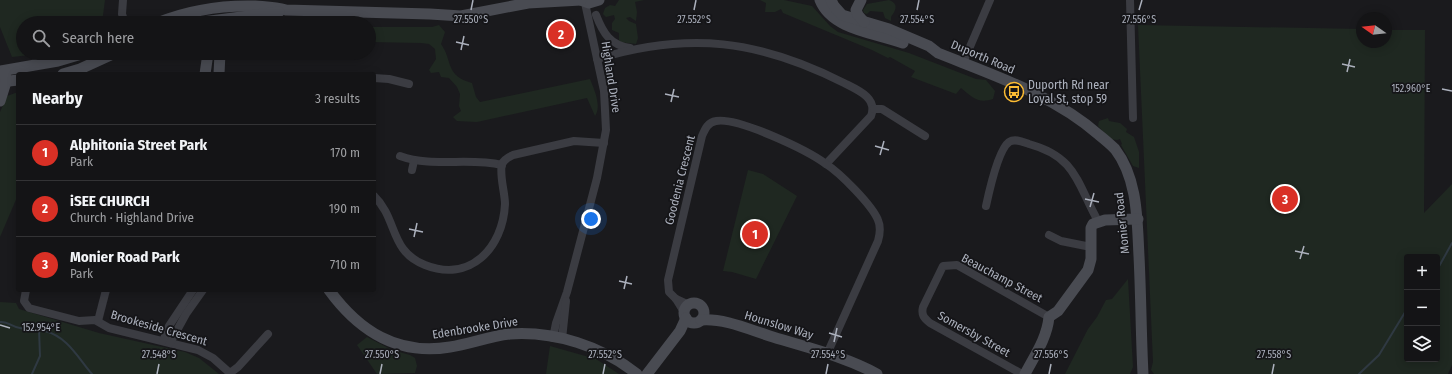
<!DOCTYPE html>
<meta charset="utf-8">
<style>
body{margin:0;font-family:"Fira Sans Condensed",sans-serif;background:#1d1d1f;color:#f1f3f6}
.controls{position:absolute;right:12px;bottom:12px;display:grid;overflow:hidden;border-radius:4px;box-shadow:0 2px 10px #0003}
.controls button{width:36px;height:36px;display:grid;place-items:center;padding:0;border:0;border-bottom:1px solid #333335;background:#141416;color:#f1f3f6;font:20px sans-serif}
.compass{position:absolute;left:1356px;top:12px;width:36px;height:36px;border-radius:50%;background:#141416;box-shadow:0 2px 10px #0003;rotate:284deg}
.you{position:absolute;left:591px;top:219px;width:14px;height:14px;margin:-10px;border:3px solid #fff;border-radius:50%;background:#1a73e8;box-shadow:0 0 0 6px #1a73e833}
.badge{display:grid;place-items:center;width:26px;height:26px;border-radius:50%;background:#d93025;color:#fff;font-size:13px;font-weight:700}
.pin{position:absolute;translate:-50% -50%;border:2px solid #fff;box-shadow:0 1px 4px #0006}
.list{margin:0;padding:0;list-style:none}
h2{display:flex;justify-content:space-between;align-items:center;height:52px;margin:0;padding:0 16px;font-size:17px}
h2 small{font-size:13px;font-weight:400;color:#9d9ea1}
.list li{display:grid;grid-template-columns:26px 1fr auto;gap:12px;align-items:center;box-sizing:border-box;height:56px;padding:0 16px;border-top:1px solid #333335}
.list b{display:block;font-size:15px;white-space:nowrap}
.list p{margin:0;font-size:13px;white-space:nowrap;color:#9d9ea1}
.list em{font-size:13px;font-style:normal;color:#9d9ea1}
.icon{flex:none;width:22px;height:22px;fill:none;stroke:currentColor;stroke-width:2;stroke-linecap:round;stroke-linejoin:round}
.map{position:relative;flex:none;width:1452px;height:374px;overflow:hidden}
.search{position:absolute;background:#141416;box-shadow:0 2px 10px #0003;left:16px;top:16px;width:360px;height:44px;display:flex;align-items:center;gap:10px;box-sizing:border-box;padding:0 14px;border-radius:22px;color:#9d9ea1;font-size:15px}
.panel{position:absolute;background:#141416;box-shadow:0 2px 10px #0003;left:16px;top:72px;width:360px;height:220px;border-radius:4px}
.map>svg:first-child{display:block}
</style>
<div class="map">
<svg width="1452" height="374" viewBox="0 0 1452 374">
<rect width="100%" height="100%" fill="#1a1a1d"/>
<g fill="#1f2821" fill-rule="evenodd">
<path d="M0 0H105L102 23H23V53H49L12 57 0 27Z"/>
<path d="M619 0H644L635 2 637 12 636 21 630 17 626 18 629 21 636 24 638 38 636 44 619 42V33L612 30V23L615 19 614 15 606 17 603 14 605 8 610 5 615 6Z"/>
<path d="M760 0H784L812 6 830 26 838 32 909 53 976 79 986 80 995 91 993 99C978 104 972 97 961 88L956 94 911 77 915 71 890 57 888 58 872 50 783 13 781 9 775 12H765L766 3Z"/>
<path d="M889 0C899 4 896 10 891 17V21L885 18 883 12 870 11 867 14 864 13 863 10 867 4Z"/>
<path d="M439 25 445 32 441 44C453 61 445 76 472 83L476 97 480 102 590 79C594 89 602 106 595 116L587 98 477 122 457 121 453 117 461 111 459 106 460 94 457 87 449 78 441 77 439 72 431 73 429 70 436 59 435 49 429 44 421 43 369 42V27H432Z"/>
<path d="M1138 25 1362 29V42H1386V30H1425L1424 213 1452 184V365L1448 374H1154L1151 370 1153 362ZM1407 257H1437V359H1407Z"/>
<path d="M18 92V195L0 237V112L7 96Z"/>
<path d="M1108 118 1109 121 1120 123 1127 129 1126 132 1134 137 1139 152V168L1133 166 1121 145 1122 144 1120 139 1117 140 1110 139 1098 126 1099 121Z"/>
<path d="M748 170 763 174 797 196 756 279 732 272 723 271Z"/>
<path d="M1128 279 1133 367 1130 374H1065L1088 329 1097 317 1106 300 1112 299Z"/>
<path d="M0 302 16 303 19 309 99 333 185 352 199 358 219 374H0Z"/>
<path d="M367 337 392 350 410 355 415 358 417 366 415 373 377 374 357 345Z"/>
<path d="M550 346 596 359 619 374H546Z"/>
</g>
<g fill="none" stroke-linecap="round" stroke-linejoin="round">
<g stroke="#2f3942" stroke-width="2">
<path d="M1437 270 1452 243"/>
<path d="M0 322C8 321 12 327 20 328 28 330 37 329 45 331 68 337 78 358 92 374"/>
<path d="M32 374 40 356 39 330"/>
<path d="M1359 374 1379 355 1407 309"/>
</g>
<g stroke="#3b3c42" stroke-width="8">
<path d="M123 0 122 14 125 23"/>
<path d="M1130 0 1133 118"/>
<path d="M596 15C603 33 610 45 630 48"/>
<path d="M597 59C689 31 759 40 844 83 858 90 878 98 871 116L826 164"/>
<path d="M963 63 990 0"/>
<path d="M374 78 389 79 409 84"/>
<path d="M874 109H882L925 136"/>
<path d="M400 156C433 168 468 157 502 165"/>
<path d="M412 170 414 161"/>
<path d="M374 196C398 219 389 251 425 265 470 283 503 248 505 204 505 193 499 174 502 164 504 159 509 157 513 155L574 141 604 143"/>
<path d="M986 206C989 192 998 150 1009 142 1015 138 1023 142 1029 144 1077 157 1077 184 1098 221"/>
<path d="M1049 235 1061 241 1091 247"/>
<path d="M26 290 24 301 29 308 79 321 95 320 109 328 198 350 213 358 231 374"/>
<path d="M676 299 689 305"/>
<path d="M684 312 676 299 669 292 668 280 702 136C705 129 708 122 716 121 738 117 807 150 826 164 840 173 872 205 878 220 881 227 880 234 878 241L827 354"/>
<path d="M98 321 106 290"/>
<path d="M553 338 556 323 567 292 597 178 606 130 604 91 585 3"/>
<path d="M562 339 566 301"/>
<path d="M163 341 169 326 193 290"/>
<path d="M170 343 186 314 203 290"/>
<path d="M230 373 238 367 268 334"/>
<path d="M1022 374 930 323C924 318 921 315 923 307L943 266 957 265 1049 317"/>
</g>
<g stroke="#494b52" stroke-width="11">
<path d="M581 0 589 3 599 0"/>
<path d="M820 0C832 30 876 33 903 43"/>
<path d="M831 0 834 6 842 15 889 29 929 46 938 53C993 75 1054 95 1099 135 1104 139 1110 144 1115 149 1138 179 1137 220 1139 256 1141 296 1141 335 1143 374"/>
<path d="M861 0 856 10 858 15 864 22"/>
<path d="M157 23C189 10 220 5 255 6 266 7 275 7 286 10L430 14 461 16 528 3 581 0"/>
<path d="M195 23 279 12"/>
<path d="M0 71 58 61 85 53"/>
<path d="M63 74 80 69 115 53"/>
<path d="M205 74 208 53"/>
<path d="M219 74 220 53"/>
<path d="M0 82 18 80"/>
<path d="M0 101 6 82 5 71"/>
<path d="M329 290C359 331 397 356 450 347 470 344 490 336 510 334 554 331 602 346 637 374"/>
<circle cx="694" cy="313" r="10"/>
<path d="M701 320C725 318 750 330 773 337 808 348 844 356 877 374"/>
<path d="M647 374 680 331 686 318"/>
<path d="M1025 374C1035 355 1047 338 1049 317L1058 311 1088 270 1091 259V228L1093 224 1105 220 1138 219"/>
</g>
</g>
<path fill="none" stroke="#acb1bd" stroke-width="1.5" d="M471 10 473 0M694 10 696 0M917 10 919 0M1139 10 1142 0M456 42 469 45M461 50 464 36M1342 64 1355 67M1347 72 1350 59M1442 89 1452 91M665 94 679 97M671 102 674 89M875 146 889 150M880 155 884 141M1085 199 1099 202M1090 207 1094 193M409 229 423 232M414 237 417 223M1295 251 1309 254M1300 259 1304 246M619 281 632 284M624 289 627 276M0 325 10 328M829 333 842 337M834 342 837 328M157 374 159 364M380 374 382 364M603 374 605 364M826 374 828 364M1049 374 1051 364M1272 374 1274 364"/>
<defs>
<g id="bus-ring" transform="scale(1)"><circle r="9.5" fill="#151518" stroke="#fcbc33" stroke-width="1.5"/><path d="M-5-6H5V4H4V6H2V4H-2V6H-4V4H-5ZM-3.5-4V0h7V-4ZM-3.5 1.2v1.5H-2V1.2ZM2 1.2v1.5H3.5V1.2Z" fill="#fcbc33"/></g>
</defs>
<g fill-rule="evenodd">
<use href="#bus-ring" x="1014" y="92"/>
</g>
<g text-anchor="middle" stroke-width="3.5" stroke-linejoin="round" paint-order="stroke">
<g font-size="12" fill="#acb1bd" stroke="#151518">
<text transform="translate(983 57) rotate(23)" y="4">Duporth Road</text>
<text transform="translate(611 77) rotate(81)" y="4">Highland Drive</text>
<text transform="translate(680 180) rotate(-76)" y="4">Goodenia Crescent</text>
<text transform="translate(1122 223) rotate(-96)" y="4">Monier Road</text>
<text transform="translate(1002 278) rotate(28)" y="4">Beauchamp Street</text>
<text transform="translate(779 325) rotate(17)" y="4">Hounslow Way</text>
<text transform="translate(159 328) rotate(16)" y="4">Brookeside Crescent</text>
<text transform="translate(475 328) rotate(-9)" y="4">Edenbrooke Drive</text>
<text transform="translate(974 334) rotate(29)" y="4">Somersby Street</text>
</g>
<g font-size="12" fill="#acb1bd" stroke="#151518" text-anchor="start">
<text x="1028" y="89">Duporth Rd near<tspan x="1028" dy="14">Loyal St, stop 59</tspan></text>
</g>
</g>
<g font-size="10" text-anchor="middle" fill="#acb1bd" stroke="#151518" stroke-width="3.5" stroke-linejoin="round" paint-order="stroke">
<text x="471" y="23">27.550°S</text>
<text x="694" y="23">27.552°S</text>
<text x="917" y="23">27.554°S</text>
<text x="1139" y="23">27.556°S</text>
<text x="1411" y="92">152.960°E</text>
<text x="41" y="331">152.954°E</text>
<text x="159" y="358">27.548°S</text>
<text x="382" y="358">27.550°S</text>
<text x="605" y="358">27.552°S</text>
<text x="828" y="358">27.554°S</text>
<text x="1051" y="358">27.556°S</text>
<text x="1274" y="358">27.558°S</text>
</g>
</svg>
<div class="controls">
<button>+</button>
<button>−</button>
<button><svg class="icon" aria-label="layers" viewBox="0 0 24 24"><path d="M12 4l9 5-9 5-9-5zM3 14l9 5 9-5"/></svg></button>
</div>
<svg class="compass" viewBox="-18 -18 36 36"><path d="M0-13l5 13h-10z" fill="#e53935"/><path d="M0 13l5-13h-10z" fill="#9d9ea1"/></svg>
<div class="you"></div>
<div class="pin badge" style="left:755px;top:234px">1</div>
<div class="pin badge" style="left:561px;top:34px">2</div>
<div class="pin badge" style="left:1285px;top:199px">3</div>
<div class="search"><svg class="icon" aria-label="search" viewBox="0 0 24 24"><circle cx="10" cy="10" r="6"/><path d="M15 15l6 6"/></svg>Search here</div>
<section class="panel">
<h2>Nearby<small>3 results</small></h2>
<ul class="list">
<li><span class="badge">1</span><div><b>Alphitonia Street Park</b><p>Park</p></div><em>170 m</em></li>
<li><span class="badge">2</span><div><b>iSEE CHURCH</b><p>Church · Highland Drive</p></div><em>190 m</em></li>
<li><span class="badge">3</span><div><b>Monier Road Park</b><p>Park</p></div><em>710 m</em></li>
</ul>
</section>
</div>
